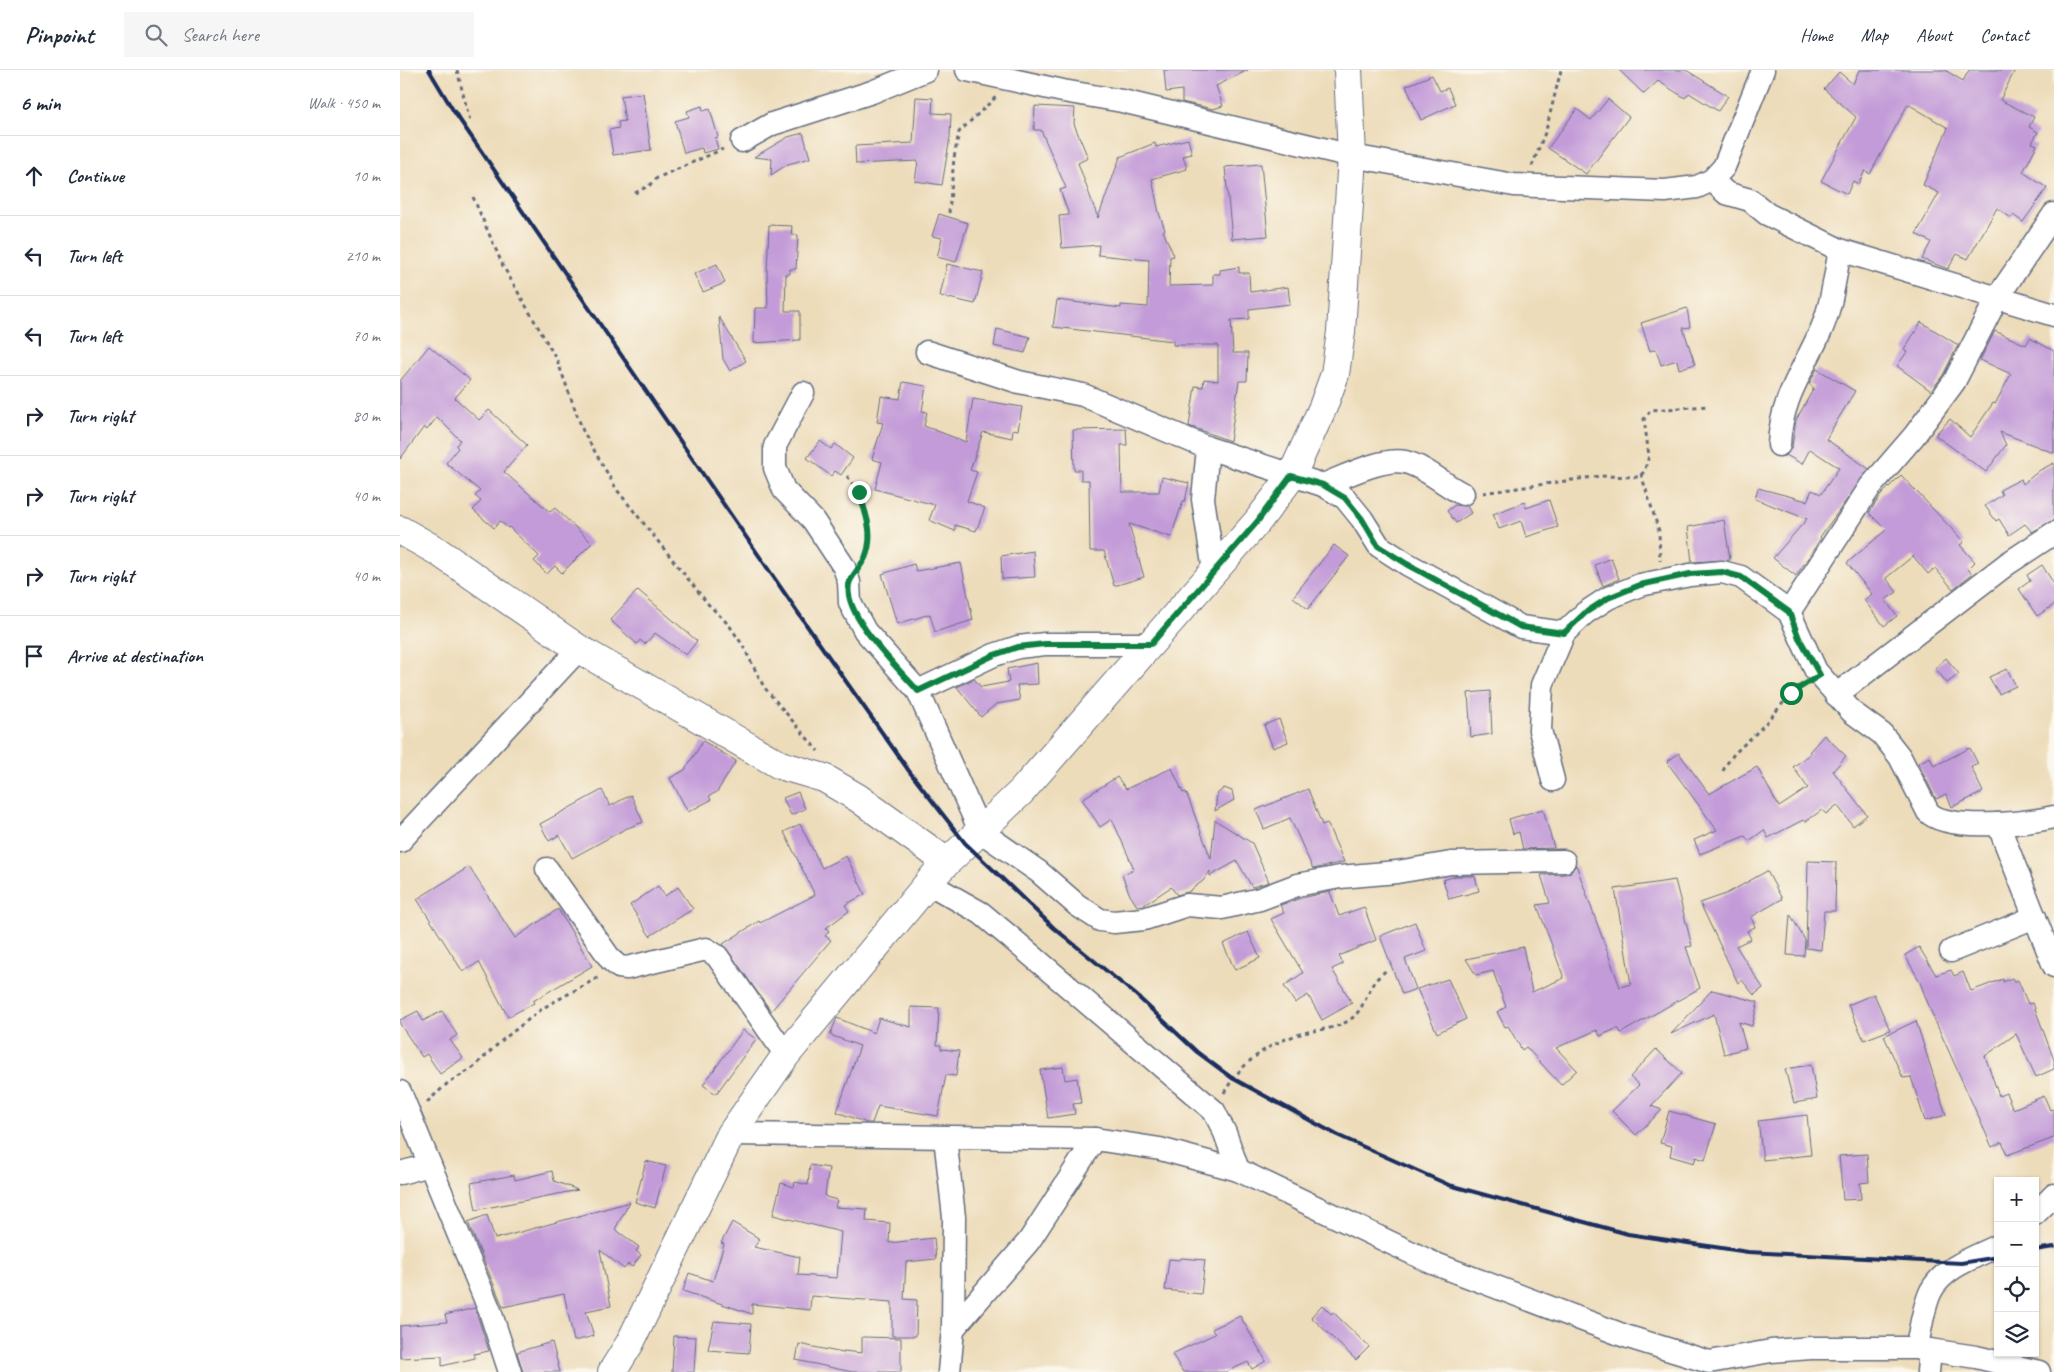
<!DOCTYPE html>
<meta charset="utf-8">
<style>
body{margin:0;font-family:Caveat,sans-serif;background:#f6f6f7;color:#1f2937}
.controls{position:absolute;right:15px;bottom:15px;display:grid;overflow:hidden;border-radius:0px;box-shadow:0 1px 4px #0004}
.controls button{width:45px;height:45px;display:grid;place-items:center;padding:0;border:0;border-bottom:1px solid #e0e1e3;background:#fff;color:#1f2937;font:25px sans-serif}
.stop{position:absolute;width:15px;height:15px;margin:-11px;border:4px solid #0b8043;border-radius:50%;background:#fff}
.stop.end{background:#0b8043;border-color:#fff;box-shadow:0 1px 5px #0008}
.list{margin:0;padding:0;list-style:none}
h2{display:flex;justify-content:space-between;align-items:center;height:65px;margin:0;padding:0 20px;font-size:21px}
h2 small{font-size:16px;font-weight:400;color:#747a83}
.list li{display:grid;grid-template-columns:32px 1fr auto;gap:15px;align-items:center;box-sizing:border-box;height:80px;padding:0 20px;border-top:1px solid #e0e1e3}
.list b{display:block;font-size:19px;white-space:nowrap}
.list em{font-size:16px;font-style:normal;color:#747a83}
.icon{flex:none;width:28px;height:28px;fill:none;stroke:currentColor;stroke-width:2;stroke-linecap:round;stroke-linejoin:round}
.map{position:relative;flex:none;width:1654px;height:1302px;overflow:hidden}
header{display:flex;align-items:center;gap:30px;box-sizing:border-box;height:70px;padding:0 25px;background:#fff;border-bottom:1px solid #e0e1e3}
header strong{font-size:24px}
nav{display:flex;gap:28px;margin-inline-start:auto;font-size:18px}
.search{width:350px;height:45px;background:#f6f6f7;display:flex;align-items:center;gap:12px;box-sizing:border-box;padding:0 18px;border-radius:0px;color:#747a83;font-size:19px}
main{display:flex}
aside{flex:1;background:#fff}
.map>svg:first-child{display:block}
</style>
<header>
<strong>Pinpoint</strong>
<div class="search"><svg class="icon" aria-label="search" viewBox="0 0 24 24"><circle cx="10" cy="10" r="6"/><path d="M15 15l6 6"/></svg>Search here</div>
<nav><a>Home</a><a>Map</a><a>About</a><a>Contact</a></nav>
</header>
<main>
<aside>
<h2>6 min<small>Walk · 450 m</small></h2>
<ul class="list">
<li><svg class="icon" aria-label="ahead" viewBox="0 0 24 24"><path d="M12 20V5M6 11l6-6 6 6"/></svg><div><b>Continue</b></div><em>10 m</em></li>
<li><svg class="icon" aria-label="left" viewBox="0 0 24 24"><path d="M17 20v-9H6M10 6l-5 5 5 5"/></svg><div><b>Turn left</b></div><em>210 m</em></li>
<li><svg class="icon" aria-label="left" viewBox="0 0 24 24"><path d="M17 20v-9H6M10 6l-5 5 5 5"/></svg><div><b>Turn left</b></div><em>70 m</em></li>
<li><svg class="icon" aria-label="right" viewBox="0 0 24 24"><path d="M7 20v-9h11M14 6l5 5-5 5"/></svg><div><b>Turn right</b></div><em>80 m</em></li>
<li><svg class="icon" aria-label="right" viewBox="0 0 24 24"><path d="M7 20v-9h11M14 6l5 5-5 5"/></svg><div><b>Turn right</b></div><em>40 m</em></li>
<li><svg class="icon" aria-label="right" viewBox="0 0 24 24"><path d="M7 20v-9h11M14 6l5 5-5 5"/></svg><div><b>Turn right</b></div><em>40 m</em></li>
<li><svg class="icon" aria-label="arrive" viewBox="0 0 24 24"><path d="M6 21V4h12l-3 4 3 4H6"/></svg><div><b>Arrive at destination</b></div></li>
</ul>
</aside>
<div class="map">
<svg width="1654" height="1302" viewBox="0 0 1654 1302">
<rect width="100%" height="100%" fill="#fbf7ec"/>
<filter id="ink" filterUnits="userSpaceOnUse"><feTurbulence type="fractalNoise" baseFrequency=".02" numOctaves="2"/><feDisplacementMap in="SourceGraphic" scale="10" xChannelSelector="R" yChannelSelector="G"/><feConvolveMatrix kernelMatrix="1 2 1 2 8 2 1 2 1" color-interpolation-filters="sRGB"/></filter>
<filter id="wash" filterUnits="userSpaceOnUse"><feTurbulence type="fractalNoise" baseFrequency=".0096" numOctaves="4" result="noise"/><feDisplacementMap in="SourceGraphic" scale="20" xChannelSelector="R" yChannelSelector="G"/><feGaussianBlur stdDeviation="1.12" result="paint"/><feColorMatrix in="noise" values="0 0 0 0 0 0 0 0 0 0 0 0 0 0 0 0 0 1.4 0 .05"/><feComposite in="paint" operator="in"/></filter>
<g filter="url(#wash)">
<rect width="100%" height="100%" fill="#eddcba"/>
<g id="blocks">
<g fill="#c39bd8">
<path d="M764 0H848L816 16 823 36 813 39 782 32V20L766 22Z"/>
<path d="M1219 0H1286L1328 26 1318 41 1289 23 1285 28 1258 11 1244 24Z"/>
<path d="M1459 0H1545L1563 11 1569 0H1615L1600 30 1634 47 1629 57 1638 62 1632 73 1637 75 1623 102 1647 118 1623 152 1613 145 1611 148 1597 138 1568 189 1557 184 1548 199 1522 189 1531 172 1516 164 1539 123 1523 115 1548 58 1508 34 1470 104 1465 101 1458 114 1453 111 1447 124 1421 111 1456 47 1424 19 1439 2 1453 14Z"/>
<path d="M1032 5 1040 21 1048 18 1055 34 1021 50 1006 16Z"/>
<path d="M243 23 251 80 213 85 209 60 219 58 218 52 225 51 221 26Z"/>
<path d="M516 27 533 28 532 43 551 44 550 67 542 115 515 111 518 91 456 94 455 76 513 73Z"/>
<path d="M1208 29 1229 47 1186 104 1148 78 1177 39 1191 50Z"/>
<path d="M302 36 303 41 310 39 318 67 315 68 318 79 303 83 302 78 284 83 275 51 289 47 287 41Z"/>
<path d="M635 36 675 38 674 54 688 88 678 93 698 148 720 87 755 73 756 77 788 69 792 84 783 86 787 99 752 109 759 143 765 160 763 161 774 186 770 187 769 216 813 215V204H820V200L839 197V203H849L850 222 888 217 890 234 849 239V249L831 250 833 283H848L847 311H839L830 371 789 356 795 316 803 317 804 309 818 311V275H773V271L653 257 657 230 721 238V235L748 237 749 190 698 185 699 175 662 178 659 146 669 145 660 120 666 118 641 60H634Z"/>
<path d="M403 63 410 88 388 94 371 105 372 89 354 87 388 67Z"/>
<path d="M861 94 868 166 832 169 825 97Z"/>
<path d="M539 144 568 153 556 192 537 187 542 168 532 166Z"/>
<path d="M369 155 392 156 391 165H398L396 199H390V204H386L385 241H400V270L354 273 355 238H368L367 203Z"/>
<path d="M317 194 325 213 303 222 294 204Z"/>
<path d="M547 194 583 202 575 234 540 226Z"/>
<path d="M1287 238 1290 257 1283 258 1295 294 1279 299 1277 290 1261 295 1256 279 1250 281 1241 253Z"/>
<path d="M319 247 346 291 330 301 323 289Z"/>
<path d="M1521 252 1558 275 1543 305 1531 321 1497 296 1507 282 1504 280Z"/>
<path d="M597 259 630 267 625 283 594 276Z"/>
<path d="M1595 261 1626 275 1630 268 1654 281V383L1600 362 1606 375 1586 402 1535 365 1550 349 1570 367 1593 333 1595 334 1611 304 1580 290Z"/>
<path d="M29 276 70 310 55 328 79 350 89 340 127 375 104 402 150 442 155 438 192 473 162 503 155 496 147 504 134 491 139 486 109 457 108 458 100 451 94 458 73 440 81 431 75 426 80 421 46 393 58 378 56 376 60 370 37 347 27 360 24 357 0 389V311Z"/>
<path d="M1417 299 1455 321 1426 369 1469 399 1420 467 1421 468 1396 506 1373 488 1407 449 1355 429 1358 418 1407 431 1412 420 1421 424 1439 398 1410 379 1402 394 1386 385 1392 377 1396 350 1414 318 1409 314Z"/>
<path d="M503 312 526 316 522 341 527 342 524 356 566 372 573 329 622 337 618 360 613 359 612 368 583 362 570 400 577 402 567 431 585 438 576 461 555 455V461L529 450 535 435 475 419 482 392 472 389 483 353 477 352 481 326 500 329Z"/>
<path d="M726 359 727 375H721L722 422H759L762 407 789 413 785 431H783L771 467 729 454 744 507 714 516 704 481H690L689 410H681V400H674L673 360Z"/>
<path d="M420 371 431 379 435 374 453 388 441 405 435 401 431 406 407 388Z"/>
<path d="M1654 393V450L1632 462 1625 454 1609 465 1599 449 1596 451 1585 436 1602 425 1600 420 1621 409 1623 414 1640 400Z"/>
<path d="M1501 405 1564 472 1560 475 1575 492 1568 499 1572 504 1553 519 1535 498 1528 504 1513 486 1486 508 1497 522 1485 530 1497 546 1484 556 1464 530 1472 524 1447 493 1486 460 1469 443 1481 425Z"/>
<path d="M1149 430 1158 457 1126 467 1121 451 1099 459 1093 444 1125 432 1126 438Z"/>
<path d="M1055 435 1067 436 1071 443 1056 453 1047 441Z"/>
<path d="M1324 450 1330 490 1292 492 1288 457Z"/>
<path d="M934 475 949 486 908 539 893 527Z"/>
<path d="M633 481 635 507 602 509 601 486Z"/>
<path d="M1211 488 1219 509 1203 516 1195 495Z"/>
<path d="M561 493 573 550 535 562 530 544 497 554 482 504 514 494 516 501Z"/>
<path d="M1642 495 1654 514V535L1637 546 1619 519 1630 511 1627 505Z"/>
<path d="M238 520 297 571 286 585 255 563 245 574 240 570 237 574 210 550Z"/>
<path d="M1546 588 1559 604 1547 613 1535 598Z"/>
<path d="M637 593 638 614 617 615 620 630 596 634 581 647 557 617 574 609 581 617 609 612 607 599Z"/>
<path d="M1607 599 1616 616 1599 624 1589 607Z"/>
<path d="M1090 621 1092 664 1071 667 1068 623Z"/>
<path d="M879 649 888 672 873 678 864 655Z"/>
<path d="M1424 665 1446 686 1433 701 1467 745 1453 756 1437 735 1426 744 1422 740 1405 752 1403 750 1368 768 1364 760 1349 771 1345 766 1300 784 1294 770 1317 760 1267 692 1279 683 1309 724 1357 697 1379 737 1408 718 1393 697 1411 683 1409 682Z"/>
<path d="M303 671 336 691 317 722 309 726 311 730 288 742 270 708 285 700Z"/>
<path d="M1570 678 1578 694 1571 697 1583 722 1552 737 1546 724 1536 729 1518 693 1530 687 1534 696Z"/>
<path d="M772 698 783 723 786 722 811 789 815 750 852 773 869 812 852 817 837 791 810 806V801L803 811 788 822 777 825 771 817 744 835 737 836 730 825 722 805 734 799 712 749 700 757 682 729 717 707 726 719Z"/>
<path d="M824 718 832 721 834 730 815 741 817 724Z"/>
<path d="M908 719 922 755 927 753 944 792 913 799 890 748 864 759 856 740Z"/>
<path d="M202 720 210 736 231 725 243 752 225 759 172 788 159 765 149 771 140 754Z"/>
<path d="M398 722 405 739 391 745 383 728Z"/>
<path d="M1143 739 1154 778 1123 779 1119 762 1113 764 1109 749Z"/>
<path d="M400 754 422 798 446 786 465 824 445 835 449 841 426 858 429 861 425 866 431 870 371 941 323 874 359 851 360 853 415 825 384 762Z"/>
<path d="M1408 791 1436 792 1435 841H1424L1421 880 1406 878Z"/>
<path d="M1176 795 1220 917 1231 914 1215 819 1275 810 1292 876 1286 877 1300 918 1221 963 1218 958 1200 966 1197 960 1156 978 1177 1000 1161 1015 1126 977 1122 980 1108 956 1105 957 1097 942 1106 937 1093 901 1076 905 1066 889 1123 877 1132 922 1164 908 1137 835 1150 833 1141 805 1165 804 1171 802Z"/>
<path d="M69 797 115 868 158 839 192 896 133 931 134 933 108 947 79 892 63 902 17 829Z"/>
<path d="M1367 801 1382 829 1351 847 1355 857 1347 861 1351 869 1336 876 1363 918 1354 925 1342 910 1338 913 1300 833 1326 824Z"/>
<path d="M1056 806H1075L1079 821 1049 829 1043 810Z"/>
<path d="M258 816 265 826 278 817 293 839 250 866 230 835Z"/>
<path d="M930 822 939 846 964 837 976 870 939 886 943 894 932 899 952 933 922 950 908 925 895 933 884 916 903 903 871 849 884 843 880 835 901 828Z"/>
<path d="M1390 844 1405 870 1404 886 1387 885Z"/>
<path d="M1015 852 1026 881 1005 889 1016 919 1002 924 980 866Z"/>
<path d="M848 862 860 888 835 900 823 874Z"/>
<path d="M1519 877 1536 905 1551 900 1554 906 1563 902 1571 921 1603 909V912L1612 908 1614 912 1618 910 1628 934 1633 933 1654 990V999L1636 1007 1616 964 1585 986 1599 1026 1606 1023 1613 1039 1644 1026 1650 1040 1654 1039V1068L1607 1085 1602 1072 1592 1077 1532 944 1519 910 1505 885Z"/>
<path d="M1048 909 1066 949 1037 963 1017 919Z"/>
<path d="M1312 920 1358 932 1352 956 1339 952 1346 978 1324 984 1314 944 1271 964Z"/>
<path d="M1474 924 1490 960 1464 970 1448 935Z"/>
<path d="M511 937 539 938 537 975H541V979L559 981 556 1006 546 1005 538 1046 478 1036 472 1053H467L437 1042 460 976 430 965 437 948 474 963 479 948 511 957Z"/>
<path d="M18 941 23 951 42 941 57 965 50 970 63 988 40 1004 27 984 22 987 0 954V950Z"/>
<path d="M1516 951 1546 1045 1525 1051 1511 1007 1503 1008 1484 966Z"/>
<path d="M343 960 356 969 316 1024 303 1015Z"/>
<path d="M1256 979 1282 1003 1251 1036 1262 1040 1236 1065 1212 1041 1239 1015 1230 1007Z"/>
<path d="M1411 995 1417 1029 1394 1033 1385 999Z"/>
<path d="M663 997 665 1010 677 1008 681 1033 673 1034 675 1044 648 1048 640 1000Z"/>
<path d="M1269 1041 1316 1054 1305 1090 1296 1087 1294 1093 1270 1086 1272 1076 1260 1073Z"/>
<path d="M1407 1045 1411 1085 1363 1090 1358 1051Z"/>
<path d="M1467 1084 1469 1112 1460 1113 1461 1129 1443 1130 1439 1086Z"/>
<path d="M246 1091 266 1096 255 1138 235 1132Z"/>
<path d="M410 1095 429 1098 425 1125 426 1127 437 1130 435 1137 467 1139 466 1151 490 1153 489 1173 534 1168 536 1189 506 1192 504 1229 517 1230 516 1266H492V1232L411 1226 410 1240 352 1234V1244L283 1221 289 1203 313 1211 324 1174 321 1173 332 1152 360 1169 354 1177 400 1187 398 1205 437 1208 441 1162 373 1145 381 1113 394 1117 395 1112 408 1115Z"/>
<path d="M152 1101 154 1111 178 1120 76 1140 71 1113 114 1105 115 1110Z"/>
<path d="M230 1132 215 1159 239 1177 236 1181 241 1185 232 1197 228 1194 224 1199 200 1180 211 1236 186 1241 194 1266 174 1271 164 1224 103 1237 68 1152 87 1145 95 1169Z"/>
<path d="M781 1188 805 1190 801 1224 765 1220 769 1189 780 1190Z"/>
<path d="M922 1235 931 1244 933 1242 969 1277 956 1290 911 1247Z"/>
<path d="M75 1238 89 1281 74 1284 75 1288 42 1296V1286L0 1288V1256L47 1252 45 1245Z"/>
<path d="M840 1246 866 1291 852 1299 848 1292 826 1302H783L772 1284 815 1264 812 1259Z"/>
<path d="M314 1251 351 1254 349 1283 308 1280Z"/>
<path d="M274 1266 296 1267 294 1302H272Z"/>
<path d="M462 1267 501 1268V1302H452L396 1290 399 1274 443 1283V1281L462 1283Z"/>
<path d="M152 1272 160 1302H123L117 1282Z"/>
</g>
</g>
</g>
<g filter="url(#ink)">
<use href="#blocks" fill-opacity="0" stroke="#646c7e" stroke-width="1"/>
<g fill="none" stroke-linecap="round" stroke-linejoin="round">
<g stroke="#646c7e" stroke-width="25">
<g id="street">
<path d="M567 0 663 21 722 31 952 86 1114 115 1265 121 1297 117 1312 110 1324 97 1363 0"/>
<path d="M342 71 372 54 472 22 526 0"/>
<path d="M1312 110 1326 123 1350 130 1367 144 1440 180 1654 245"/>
<path d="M527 282 619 312 683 325 808 378 923 415 945 428 962 449 979 476 1007 494 1121 557 1164 563 1185 543 1208 528 1240 515 1290 505 1322 502 1341 507 1389 542 1416 601 1452 642 1482 664 1500 687 1528 742C1546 762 1628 753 1654 747"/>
<path d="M403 323 375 376V398L384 420 413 450 444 497 449 512 450 533 465 561 518 621 580 761 639 802 677 835 700 850 714 852 744 849 787 835 822 838 860 829 897 815 940 807 997 802 1051 793 1164 791"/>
<path d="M1379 375C1381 327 1404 300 1422 258 1432 234 1435 206 1440 180"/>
<path d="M808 378 803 429 814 501"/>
<path d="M923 415C943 407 984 387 1005 392 1026 397 1044 415 1063 424"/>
<path d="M1389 542 1470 417 1514 366 1554 312 1597 228 1654 144"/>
<path d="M518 621 594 585 618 577 645 574H751"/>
<path d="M1436 625 1607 494 1654 463"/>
<path d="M1153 710 1140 660 1142 615 1164 563"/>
<path d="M1598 754 1654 896"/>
<path d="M0 771 179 579"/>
<path d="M147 799 211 890 219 897 227 898 306 879 317 886 386 985"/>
<path d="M528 813 581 843 610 867 814 1041 825 1063 838 1100"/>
<path d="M1551 881 1635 847"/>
<path d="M0 1022 90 1241 110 1302"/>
<path d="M331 1064 695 1069 760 1079 838 1100 1033 1193 1225 1266 1309 1292 1371 1281 1411 1278H1516L1576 1287 1639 1302"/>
<path d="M545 1067 554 1147 553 1259 549 1302"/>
<path d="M0 1103 30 1095"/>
<path d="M1635 1144 1654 1125"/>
<path d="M553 1259 629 1171 695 1069"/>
<path d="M1516 1278C1521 1260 1523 1237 1531 1221 1544 1197 1575 1187 1598 1176"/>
<path d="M1528 1302 1530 1280"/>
</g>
</g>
<g stroke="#646c7e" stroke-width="30">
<g id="secondary">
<path d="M0 460 37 481 179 579 380 695 424 708 458 728 547 792"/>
<path d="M212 1302 230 1273 331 1064 386 985 540 799 621 722 857 452 891 407 923 337 935 304 941 262 952 86 948 0"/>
</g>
</g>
<g stroke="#646c7e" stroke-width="3" stroke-dasharray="4 4" stroke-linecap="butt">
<path d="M57 0 70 51"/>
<path d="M1132 96 1146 60 1161 0"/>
<path d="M235 123 250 115 257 108 323 79"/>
<path d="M73 127 103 196 157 290 183 361 217 420 308 534 329 555 342 574 364 617 418 681"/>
<path d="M549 143 554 88 559 62 596 27"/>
<path d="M1241 404 1259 461 1260 491"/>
<path d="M447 406C466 431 476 461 464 491"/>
<path d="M1083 423 1200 406 1238 407 1244 402 1249 386 1244 349 1251 340 1308 336"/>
<path d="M1323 701C1331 683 1346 674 1359 660 1374 646 1384 628 1402 616"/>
<path d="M824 1023C841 992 870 972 904 963 919 959 933 960 948 951 964 941 965 925 975 911 978 907 983 904 986 900"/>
<path d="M27 1032 48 1013 73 998 100 972 143 938 199 907"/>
</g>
<use href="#street" stroke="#fff" stroke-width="22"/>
<use href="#secondary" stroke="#fff" stroke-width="28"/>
<g stroke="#1b2f5e" stroke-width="4">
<path d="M29 0 53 40 412 563 509 701 565 773 654 858 736 925 797 982 832 1008 937 1065 1049 1115 1228 1164 1348 1182 1561 1193 1598 1187"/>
<path d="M1635 1180 1654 1177"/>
</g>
</g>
</g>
<g fill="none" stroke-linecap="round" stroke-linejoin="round" filter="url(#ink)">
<path stroke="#0b8043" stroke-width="6" d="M459 422C466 445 475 464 465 488 461 496 454 503 450 511 438 541 499 599 518 621L594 585 618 577 645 574H751L857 452 891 406 923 415 945 428 962 449 978 476 1007 494 1121 557 1164 563 1185 543 1208 528 1240 515 1290 504 1322 502 1341 507 1389 542 1399 568 1420 605 1391 623"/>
</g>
</svg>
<div class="controls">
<button>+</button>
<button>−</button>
<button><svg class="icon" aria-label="locate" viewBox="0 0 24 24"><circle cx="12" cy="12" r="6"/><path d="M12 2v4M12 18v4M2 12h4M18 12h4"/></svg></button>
<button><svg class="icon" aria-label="layers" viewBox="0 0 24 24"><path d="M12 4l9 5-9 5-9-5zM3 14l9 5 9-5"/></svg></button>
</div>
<div class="stop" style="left:1391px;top:623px"></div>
<div class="stop end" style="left:459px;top:422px"></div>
</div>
</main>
